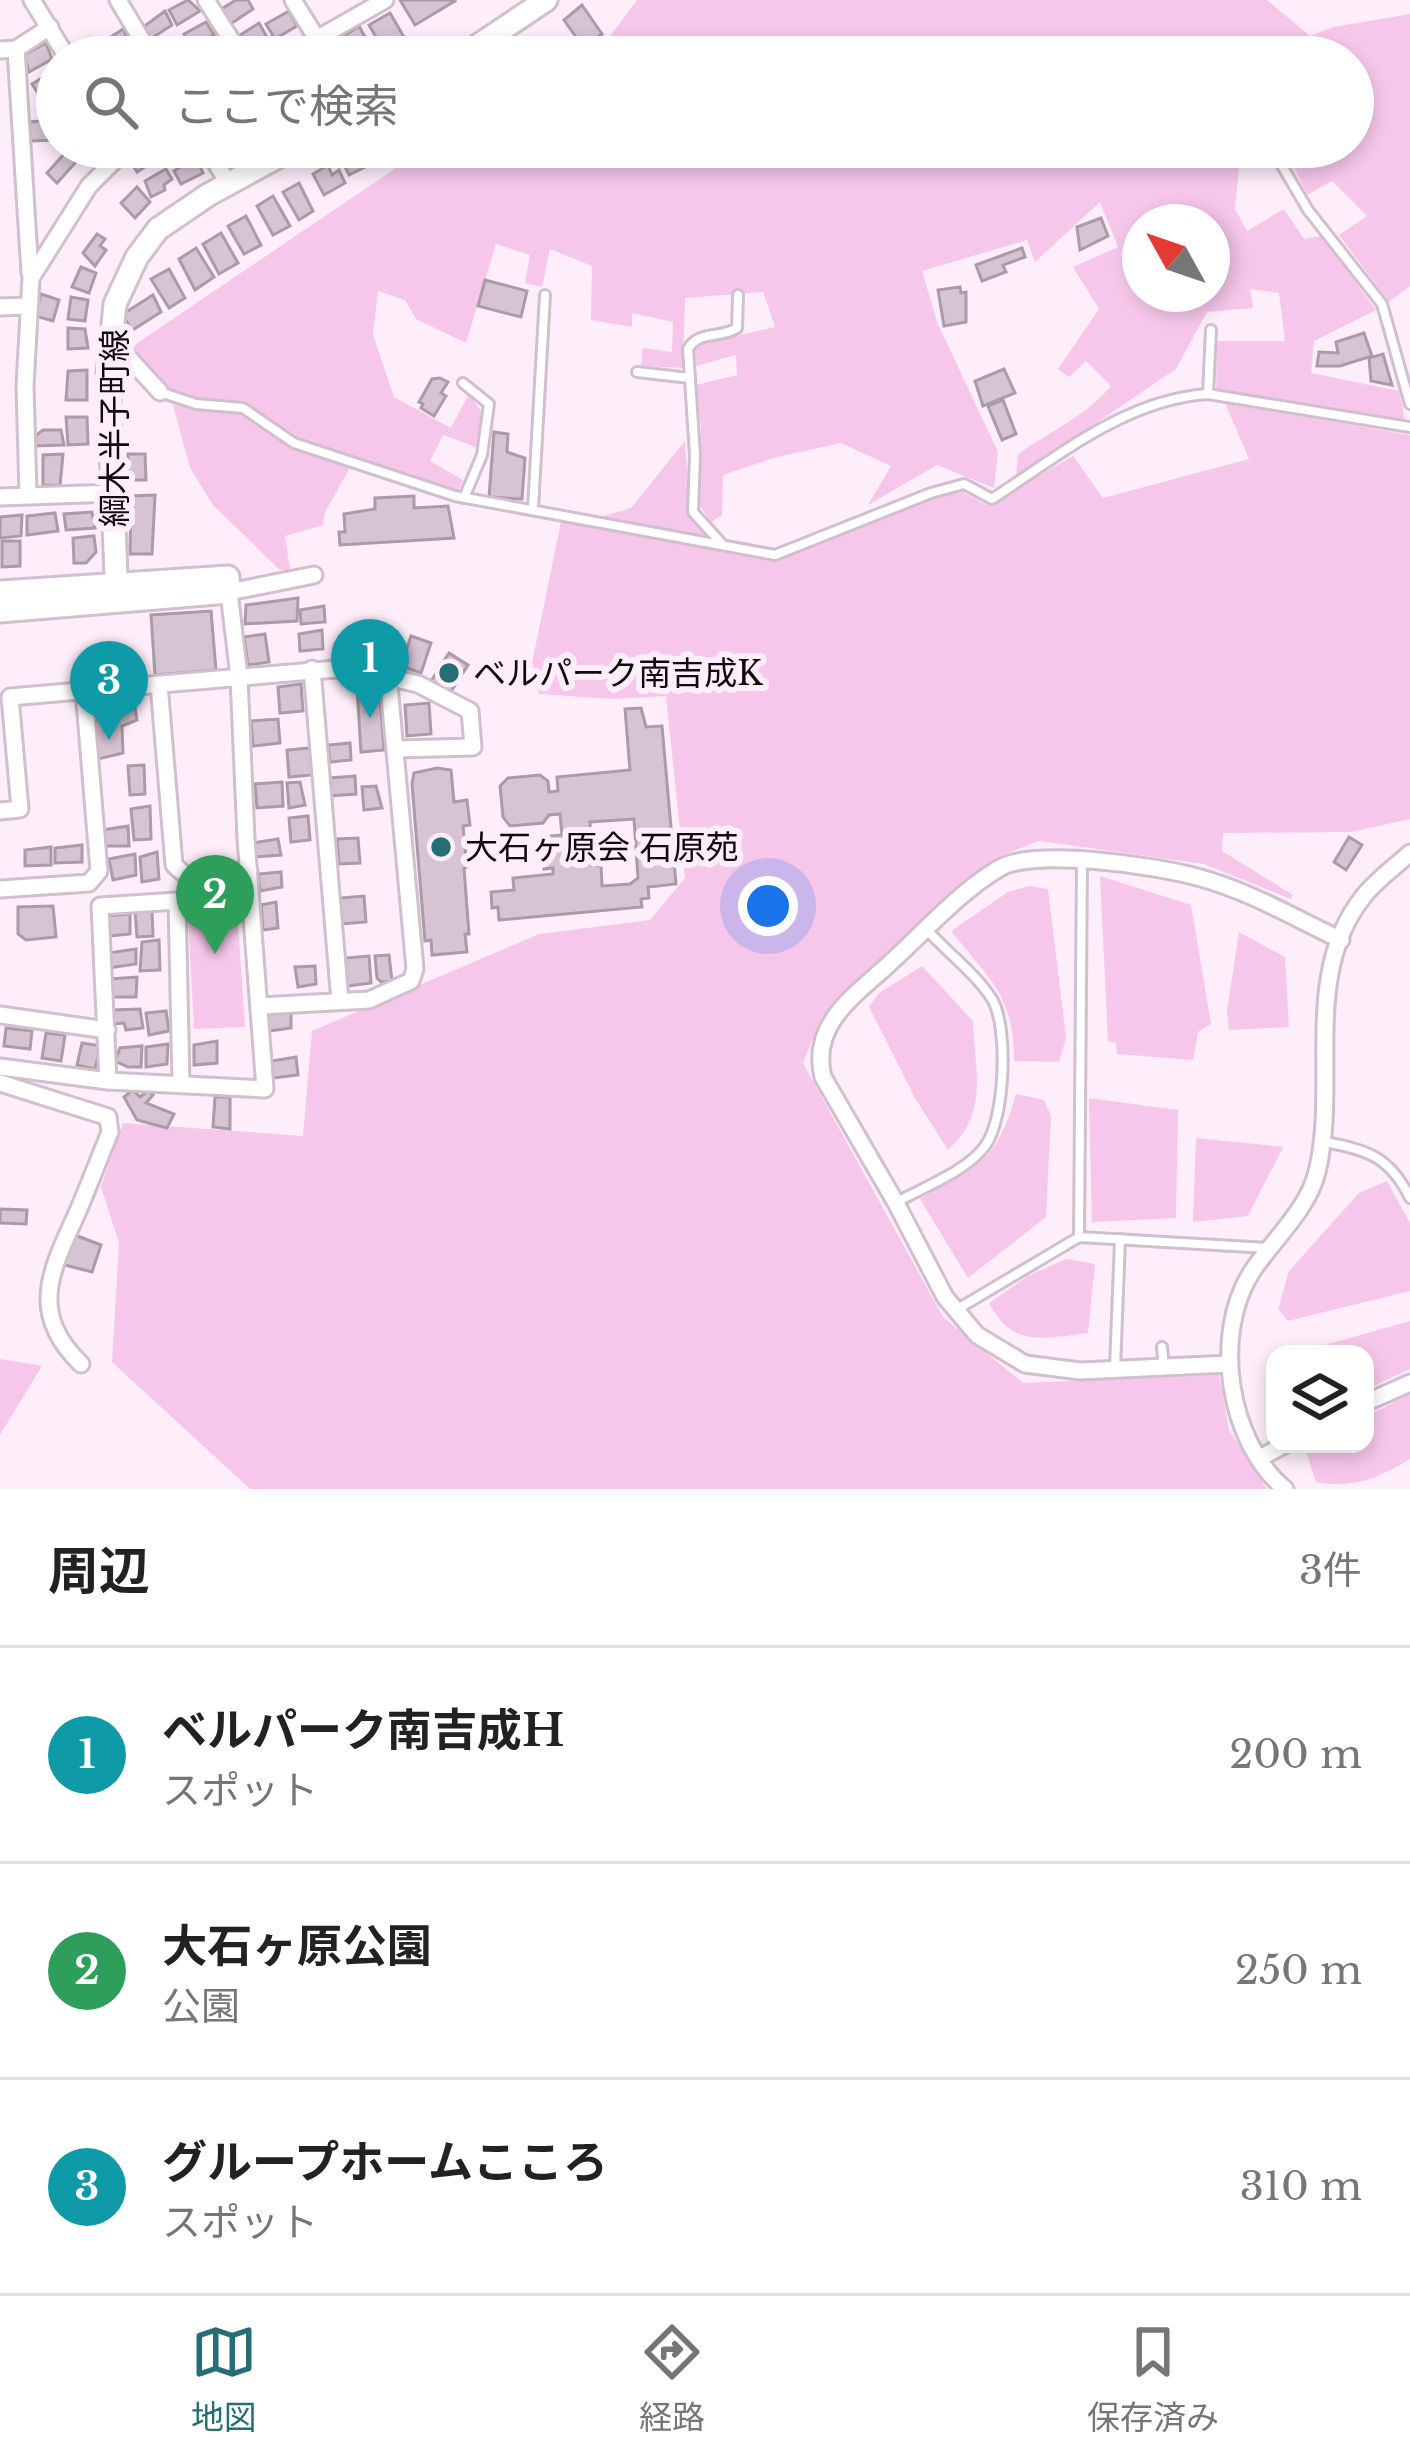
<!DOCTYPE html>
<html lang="ja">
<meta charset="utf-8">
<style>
body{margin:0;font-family:"Libre Baskerville","Noto Sans JP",serif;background:#f6f6f6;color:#222}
.controls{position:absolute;right:36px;bottom:36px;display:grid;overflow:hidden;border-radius:24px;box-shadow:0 6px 18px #0003}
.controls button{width:108px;height:108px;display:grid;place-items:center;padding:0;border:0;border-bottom:3px solid #e0e0e0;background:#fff;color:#222;font:60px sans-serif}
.compass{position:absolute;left:1122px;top:204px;width:108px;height:108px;border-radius:50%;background:#fff;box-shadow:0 6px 18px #0003;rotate:310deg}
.you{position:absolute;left:768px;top:906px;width:42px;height:42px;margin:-30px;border:9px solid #fff;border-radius:50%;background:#1a73e8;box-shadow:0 0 0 18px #1a73e833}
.badge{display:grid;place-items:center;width:78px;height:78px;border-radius:50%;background:#246f75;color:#fff;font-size:39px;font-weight:700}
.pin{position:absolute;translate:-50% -99px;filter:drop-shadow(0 3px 6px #0008)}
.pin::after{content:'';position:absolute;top:63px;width:42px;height:36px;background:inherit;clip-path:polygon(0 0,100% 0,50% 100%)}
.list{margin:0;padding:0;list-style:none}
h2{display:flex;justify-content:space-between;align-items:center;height:156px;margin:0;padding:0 48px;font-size:51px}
h2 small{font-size:39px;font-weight:400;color:#767676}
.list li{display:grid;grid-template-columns:78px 1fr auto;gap:36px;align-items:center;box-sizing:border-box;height:216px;padding:0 48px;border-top:3px solid #e0e0e0}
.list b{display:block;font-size:45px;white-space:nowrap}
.list p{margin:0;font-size:39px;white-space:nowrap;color:#767676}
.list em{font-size:39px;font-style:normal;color:#767676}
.icon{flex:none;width:66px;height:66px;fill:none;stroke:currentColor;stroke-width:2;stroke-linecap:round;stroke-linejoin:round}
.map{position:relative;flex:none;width:1410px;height:1489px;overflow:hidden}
.search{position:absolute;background:#fff;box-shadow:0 6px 18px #0003;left:36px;right:36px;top:36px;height:132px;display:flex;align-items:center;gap:30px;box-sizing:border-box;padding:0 42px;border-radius:66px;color:#767676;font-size:45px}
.sheet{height:804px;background:#fff}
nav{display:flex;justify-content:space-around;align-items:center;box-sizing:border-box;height:168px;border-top:3px solid #e0e0e0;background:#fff;font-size:33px;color:#767676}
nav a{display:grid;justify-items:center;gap:6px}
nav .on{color:#246f75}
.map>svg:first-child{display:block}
</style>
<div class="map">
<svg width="1410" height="1489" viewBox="0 0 1410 1489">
<rect width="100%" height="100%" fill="#fdeef9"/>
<g fill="#f7c7eb" fill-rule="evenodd">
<path d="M637 0H1267L1310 36 1333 27 1410 14V286L1389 302 1339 235 1367 216 1332 181 1307 195 1285 147H1353V57H581L605 43Z"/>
<path d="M427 147H1233L1240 158 1235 209 1247 231 1284 209 1304 239 1322 236 1376 310 1314 341 1311 373 1399 391 1405 420 1216 389 1217 341H1285L1279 293 1250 289 1253 308 1207 312 1176 369 1016 477 1018 454C1051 431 1086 416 1111 386L1086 361 1069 377 1058 369 1099 309 1073 267 1118 247 1100 202 1035 262 1027 240 922 271 937 322 998 452 994 488 937 465 868 505 891 466 841 443 777 457 723 475 722 515 711 522 699 505 701 427 696 385 737 375 736 355 696 366 694 351 700 344 775 327 763 292 685 298 683 368 641 366 643 348 672 352 673 322 632 313V327L591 320 592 266 550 249 542 287 525 283 530 255 496 244 466 343 416 319 405 300 378 291 373 335 394 397 451 428 469 394 485 417 478 448 443 435 430 461 463 480 458 492 295 438 247 403 195 399 167 387 130 348ZM1140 222H1212V294H1140Z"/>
<path d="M1225 403 1410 435V819L1351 832 1223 833 1222 851 1293 895 1291 899 1204 864 1039 841 996 858 822 1016 803 1063 943 1317 1023 1383 1219 1375 1229 1430 1267 1489H250L112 1362 119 1243 101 1187 123 1123 303 1136 312 1031 539 934 650 920 685 878 666 696 613 699 539 694 532 663 561 522 777 560 929 499 963 492 987 505 1073 456 1103 498 1249 459Z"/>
<path d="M173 405 242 414 290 447 351 466 325 512 323 525 285 536 290 570H280L213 505 190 468Z"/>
<path d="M685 441 690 517 716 542 600 517 631 508Z"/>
<path d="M1100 876 1191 905 1211 1024 1198 1032 1193 1060 1117 1054 1116 1043 1108 1041Z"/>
<path d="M235 878 245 1027 194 1029 186 880Z"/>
<path d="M1029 886 1048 889 1066 1038 1059 1062 1014 1061C1014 995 990 980 951 931L1008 892Z"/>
<path d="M1239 932 1285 957 1289 1027 1229 1030 1227 1011Z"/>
<path d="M922 966 973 1021C975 1072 989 1113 948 1150L915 1098 869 1007 879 993Z"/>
<path d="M1016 1094 1044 1100 1051 1116 1046 1217 968 1278 920 1199C978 1165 997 1162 1016 1094Z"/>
<path d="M1089 1098 1178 1110 1176 1218 1092 1222Z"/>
<path d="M1196 1138 1283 1147 1248 1216 1193 1222Z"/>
<path d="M1387 1181 1410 1223V1291L1288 1321 1278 1309 1289 1271 1359 1193Z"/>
<path d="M1066 1259 1095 1264 1088 1333C1044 1338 1013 1349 989 1303L1028 1276Z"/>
<path d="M1410 1321V1369L1365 1390V1354H1293Z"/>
<path d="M0 1359 42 1366 0 1435Z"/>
<path d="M1410 1394V1459C1378 1478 1354 1489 1316 1482L1305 1448 1313 1444H1365V1417Z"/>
</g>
<g fill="#d7c4d2" stroke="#ac9aa7" stroke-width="3" fill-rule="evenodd">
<path d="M188 0 200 11 177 25 169 10Z"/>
<path d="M236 0H248L253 9 229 25 222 15 223 8Z"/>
<path d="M400 0H454L455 1 415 25Z"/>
<path d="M582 5 602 34 583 47 564 20Z"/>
<path d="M165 11 172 25 149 40 142 28Z"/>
<path d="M289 11 297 26 275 39 266 24Z"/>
<path d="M390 13 408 44 387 56 369 25Z"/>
<path d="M206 22 214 35 191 48 184 34Z"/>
<path d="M259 23 268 39 245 52 237 37Z"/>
<path d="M359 26 366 39 344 53 338 40Z"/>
<path d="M123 29 130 44 108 57 102 43Z"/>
<path d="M46 43 52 59 29 72 24 55Z"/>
<path d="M57 69V86L41 98 32 84Z"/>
<path d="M56 120 54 140 31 141 29 122Z"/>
<path d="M146 147H152L160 157 137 172 129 158Z"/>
<path d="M361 147 369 165 349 175 336 148Z"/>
<path d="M65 153 76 162 57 183 47 173Z"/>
<path d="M196 157 203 173 181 184 174 171Z"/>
<path d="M328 165 332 175 339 170 345 183 324 195 313 174Z"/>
<path d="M166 169 172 179 164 185 165 190 151 197 145 181Z"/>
<path d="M299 183 313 211 299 220 283 192Z"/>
<path d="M137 187 150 202 135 218 121 203Z"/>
<path d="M273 196 290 226 273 235 257 206Z"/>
<path d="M246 216 261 245 244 254 228 226Z"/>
<path d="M1101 218 1108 236 1080 250 1077 227Z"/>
<path d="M221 233 238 263 219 274 203 244Z"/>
<path d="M97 234 105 239 100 246 106 250 95 266 83 253Z"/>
<path d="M196 248 214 277 195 290 179 259Z"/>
<path d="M1022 248 1025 257 1003 265 1006 272 982 281 976 265Z"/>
<path d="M81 267 96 273 89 293 72 287Z"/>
<path d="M169 269 185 298 169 308 151 279Z"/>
<path d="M485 280 527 291 521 317 478 306Z"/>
<path d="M960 287 961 293 966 292V322L944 326 938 290Z"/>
<path d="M41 294 59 300 53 321 35 316Z"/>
<path d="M153 295 161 312 131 331 123 314Z"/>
<path d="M71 297 88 300 85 321 68 319Z"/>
<path d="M68 328 85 329 88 348 68 349Z"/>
<path d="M1364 333 1372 356 1340 366H1317L1319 352 1338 353 1336 342Z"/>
<path d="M1383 354 1392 385 1371 381 1369 358Z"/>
<path d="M1004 369 1015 393 983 406 975 381Z"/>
<path d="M87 370V400H66L68 371Z"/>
<path d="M440 378 448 382 441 393 446 396 434 416 421 408 423 404 419 402 432 379Z"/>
<path d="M1003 400 1016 434 1002 440 988 406Z"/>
<path d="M66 417H87L88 444 68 445Z"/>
<path d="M43 430H61L64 445 33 446 35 436Z"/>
<path d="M494 432 508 434 507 452 525 458 522 499 489 497Z"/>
<path d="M63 454 60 486 43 485V455Z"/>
<path d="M128 454H145L146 480H128Z"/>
<path d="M155 495 152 554H130L131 496Z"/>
<path d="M414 496V508L448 506 454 538 340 545 339 532H345L344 514 375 509V498Z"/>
<path d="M92 512 95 528 66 530 64 514Z"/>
<path d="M55 513 58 531 27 535V516Z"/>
<path d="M22 515 21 536 0 538V517Z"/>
<path d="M94 536 96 552 86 563H74L73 538Z"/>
<path d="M2 541H20V566L2 567Z"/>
<path d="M298 598 297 621 245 624 246 605Z"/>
<path d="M324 606 325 622 301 624 300 610Z"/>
<path d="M211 611 216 670 155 675 151 615Z"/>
<path d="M375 627 397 632 390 665 368 660Z"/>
<path d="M322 630 323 649 300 651 299 634Z"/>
<path d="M265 634 269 662 248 665 244 637Z"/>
<path d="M411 636 431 643 421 673 401 666Z"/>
<path d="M449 653 468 665 450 693 431 681Z"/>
<path d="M301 684 303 711 280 713 278 687Z"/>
<path d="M379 685 384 750 361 752 357 687Z"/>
<path d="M133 696 137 720 122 726 123 753 98 759 91 700Z"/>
<path d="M429 703 431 734 407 736 405 705Z"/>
<path d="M641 708 646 727 662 726 676 884 648 887 649 898 641 899 642 907 499 920 498 907 492 908 491 892 514 890 513 878 553 874V868L544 869 542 850 551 849 550 836 562 835 560 814 549 815 543 823 510 826 503 817 500 786 508 778 540 775 548 781 549 792 558 791 557 777 630 770 625 709ZM634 819 638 878 630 884 602 886 601 865H591L590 822Z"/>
<path d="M278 719 280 743 253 746 251 721Z"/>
<path d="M350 743 351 760 330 762 328 745Z"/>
<path d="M310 748 312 775 289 777 287 750Z"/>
<path d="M144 765 145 794 130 795 128 766Z"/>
<path d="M437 768 451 770 454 802 467 800 470 825 463 826 467 867 464 868 469 934H465L467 952 432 955 431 940 425 941 412 784 414 773Z"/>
<path d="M355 776 356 794 330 796 329 778Z"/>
<path d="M282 782 283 806 257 808 255 784Z"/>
<path d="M300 782 305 805 289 808 287 783Z"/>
<path d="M376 786 382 808 364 810 362 787Z"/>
<path d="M150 806 151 839 134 840 131 809Z"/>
<path d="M308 816 310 840 291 842 289 818Z"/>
<path d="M128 826 129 846H104L102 830Z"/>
<path d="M1349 837 1362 845 1346 870 1334 862Z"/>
<path d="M358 838 360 863 339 864 337 839Z"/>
<path d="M278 839 281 855 253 857V843Z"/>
<path d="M82 845V862L55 863V848Z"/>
<path d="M51 847V865L25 866V850Z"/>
<path d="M157 852 159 879 142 882 140 857Z"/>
<path d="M135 854 136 875 113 880 109 859Z"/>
<path d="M281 872 282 887 260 891 258 874Z"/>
<path d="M364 896 366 922 342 924 339 898Z"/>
<path d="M276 902 278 928 263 930 261 905Z"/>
<path d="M53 906 56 937 26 940 18 934V907Z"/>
<path d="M152 910 153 936 137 937 135 911Z"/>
<path d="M130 914V934L109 936 107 916Z"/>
<path d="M159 940 160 970 140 971 142 942Z"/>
<path d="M136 949V964L108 968V953Z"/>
<path d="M389 955 392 981 381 982 377 978 375 956Z"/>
<path d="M369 956 371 983 347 986 345 958Z"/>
<path d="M315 966 316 984 298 987 295 967Z"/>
<path d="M137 977 136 997H111L110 979Z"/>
<path d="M140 1009 143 1028 126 1030 124 1023 112 1024 113 1010Z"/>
<path d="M166 1011 169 1031 149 1035 146 1013Z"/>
<path d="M291 1012V1028L269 1031 265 1013Z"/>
<path d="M6 1028 32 1031 30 1049 4 1046Z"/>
<path d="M46 1033 65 1035 61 1061 42 1058Z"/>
<path d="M217 1041V1063L194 1065V1045Z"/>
<path d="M82 1043 101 1046 95 1069 77 1065Z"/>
<path d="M168 1044 167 1064 146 1067V1047Z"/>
<path d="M142 1046 141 1067H128L115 1061 120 1048Z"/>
<path d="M296 1057 298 1075 273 1078 272 1061Z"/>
<path d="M133 1090 140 1097 148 1091 153 1095 146 1103 174 1114 167 1128 137 1120 124 1097Z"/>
<path d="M215 1097H230V1129L213 1127Z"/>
<path d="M0 1209 27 1210 26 1224 0 1223Z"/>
<path d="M75 1235 101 1245 92 1272 61 1264Z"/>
</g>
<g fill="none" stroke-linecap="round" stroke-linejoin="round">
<g stroke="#d2bfcd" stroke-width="14">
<g id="lane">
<path d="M1271 147 1308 210 1382 304 1410 404"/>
<path d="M637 372 690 378"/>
<path d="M463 383 489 404 482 455 464 498"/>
<path d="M160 392 196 404 243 408 294 443 455 496 775 555 931 493 964 484 992 499C1058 456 1127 399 1208 394L1410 427"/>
<path d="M1208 394 1211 330"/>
<path d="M533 508 545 295"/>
<path d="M722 544 693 512 695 455 688 349C699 330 720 339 737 328L738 295"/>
<path d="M1325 1142C1368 1150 1390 1157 1410 1198"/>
<path d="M897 1202C924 1187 967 1171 985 1146 1005 1120 1009 1027 992 999 976 974 947 952 927 930"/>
<path d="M1079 1237 1082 860"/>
<path d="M956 1310 1079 1237 1268 1248"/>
<path d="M1162 1347 1164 1369"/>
<path d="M1115 1369 1120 1239"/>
</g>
</g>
<g stroke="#d2bfcd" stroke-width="21">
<g id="street">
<path d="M32 0 67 57"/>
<path d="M118 0 152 57"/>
<path d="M206 0 242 57"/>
<path d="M293 0 317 39"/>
<path d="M16 49 30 273"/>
<path d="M0 50 16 49 50 27"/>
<path d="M285 57 385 0"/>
<path d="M206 147 229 184"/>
<path d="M0 307 28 306"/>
<path d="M110 351 128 357 160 392"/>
<path d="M28 495 25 386 31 278 89 186 128 147"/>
<path d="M0 497 113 493"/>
<path d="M312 669 340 1001"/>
<path d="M159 684 174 865 185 875 249 871"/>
<path d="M0 811 20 809 10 697 348 668 418 684 470 711 473 747 397 749"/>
<path d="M0 889 89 883 99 871 84 690"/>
<path d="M260 1006 369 1000 411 981 415 969 388 675"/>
<path d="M0 1015 107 1030"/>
<path d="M0 1067 108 1081 265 1089 246 839 239 677 229 592 314 575"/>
<path d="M108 1081 100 906 177 901 181 1082"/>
<path d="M0 1083 108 1117 110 1132C99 1159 89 1185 78 1211 52 1269 27 1312 81 1364"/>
<path d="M1229 1364 1080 1371 1025 1364 977 1335 945 1297 896 1203 823 1077C811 1029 847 1001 880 972 918 939 955 895 998 869 1032 847 1157 866 1197 877 1247 890 1295 918 1341 940"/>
<path d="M1365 1403 1410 1383"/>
<path d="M1260 1458 1286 1444"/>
<path d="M1285 1489C1228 1442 1211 1333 1253 1270 1274 1239 1308 1209 1317 1172 1339 1082 1301 975 1363 897 1376 880 1395 867 1410 853"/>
</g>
</g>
<g stroke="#d2bfcd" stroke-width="27">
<g id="secondary">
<path d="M461 57 546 0"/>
<path d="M0 592 228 577 229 592 0 611"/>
<path d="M117 600 108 374 115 304 137 257 158 229 208 195 296 147"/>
</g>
</g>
<use href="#lane" stroke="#fff" stroke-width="8"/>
<use href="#street" stroke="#fff" stroke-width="15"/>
<use href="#secondary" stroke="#fff" stroke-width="21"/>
</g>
<g fill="#246f75" stroke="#fdeef9" stroke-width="4.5">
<circle cx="449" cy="673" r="12"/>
<circle cx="441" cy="847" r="12"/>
</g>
<g text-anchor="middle" stroke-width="12" stroke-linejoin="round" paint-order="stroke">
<g font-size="33" fill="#110b10" stroke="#fdeef9">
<text transform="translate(114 428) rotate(-90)" y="12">綱木半子町線</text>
</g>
<g font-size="33" fill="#110b10" stroke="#fdeef9" text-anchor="start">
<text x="473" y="685">ベルパーク南吉成K</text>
<text x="465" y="859">大石ヶ原会 石原苑</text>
</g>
</g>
</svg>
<div class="controls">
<button><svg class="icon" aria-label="layers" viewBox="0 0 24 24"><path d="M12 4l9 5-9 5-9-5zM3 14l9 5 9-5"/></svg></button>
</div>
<svg class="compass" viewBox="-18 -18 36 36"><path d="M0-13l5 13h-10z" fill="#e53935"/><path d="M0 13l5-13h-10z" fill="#767676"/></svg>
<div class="you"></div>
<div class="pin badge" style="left:370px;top:718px;background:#0f9aa8">1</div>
<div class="pin badge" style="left:215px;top:954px;background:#2e9e5b">2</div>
<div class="pin badge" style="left:109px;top:740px;background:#0f9aa8">3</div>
<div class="search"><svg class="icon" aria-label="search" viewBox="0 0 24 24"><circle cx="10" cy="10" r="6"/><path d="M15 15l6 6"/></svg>ここで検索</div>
</div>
<section class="sheet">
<h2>周辺<small>3件</small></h2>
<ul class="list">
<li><span class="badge" style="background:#0f9aa8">1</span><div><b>ベルパーク南吉成H</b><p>スポット</p></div><em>200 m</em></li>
<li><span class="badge" style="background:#2e9e5b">2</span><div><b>大石ヶ原公園</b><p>公園</p></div><em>250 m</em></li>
<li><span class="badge" style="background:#0f9aa8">3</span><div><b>グループホームこころ</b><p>スポット</p></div><em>310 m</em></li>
</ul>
</section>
<nav>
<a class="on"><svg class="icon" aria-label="map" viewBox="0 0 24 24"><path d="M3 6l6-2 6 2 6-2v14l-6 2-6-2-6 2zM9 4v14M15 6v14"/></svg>地図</a>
<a><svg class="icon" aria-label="directions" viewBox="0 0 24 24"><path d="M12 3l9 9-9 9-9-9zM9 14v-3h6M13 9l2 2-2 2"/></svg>経路</a>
<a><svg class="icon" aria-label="saved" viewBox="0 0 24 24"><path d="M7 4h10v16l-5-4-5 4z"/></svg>保存済み</a>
</nav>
